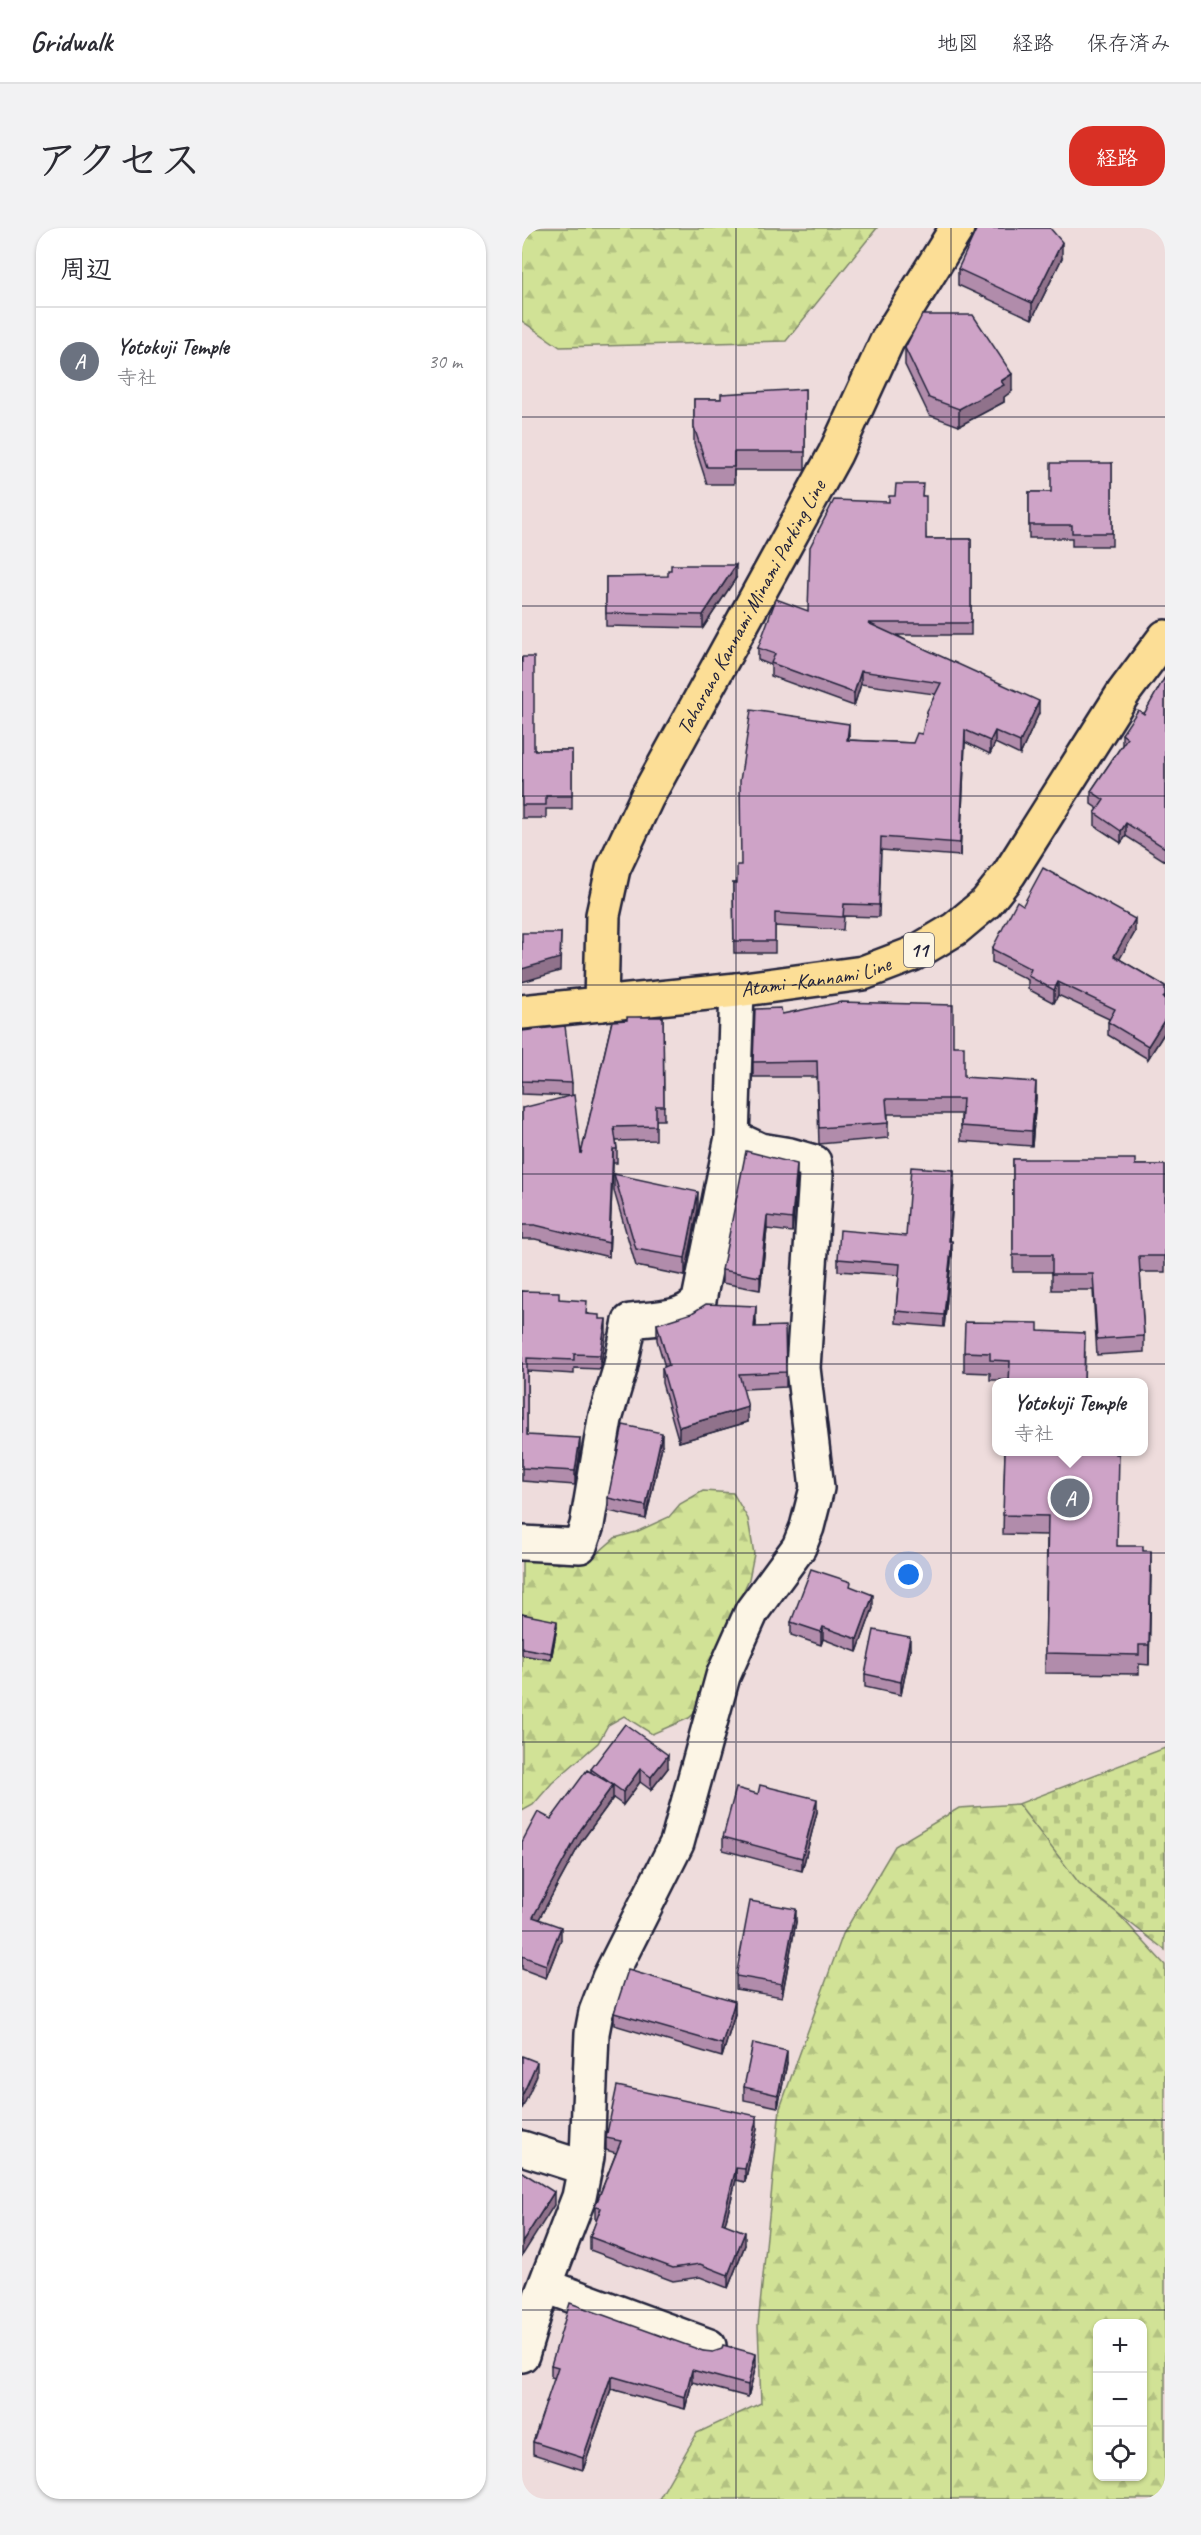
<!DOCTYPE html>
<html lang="ja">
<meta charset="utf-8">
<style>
body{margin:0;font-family:Caveat,"Klee One",sans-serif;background:#f2f2f3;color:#2b2b33}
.controls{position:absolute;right:18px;bottom:18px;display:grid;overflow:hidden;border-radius:12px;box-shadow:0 2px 4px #0004}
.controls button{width:54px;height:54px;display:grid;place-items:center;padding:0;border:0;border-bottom:2px solid #e1e1e2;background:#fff;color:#2b2b33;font:30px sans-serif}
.you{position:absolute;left:387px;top:1347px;width:21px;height:21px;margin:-15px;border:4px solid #fff;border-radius:50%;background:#1a73e8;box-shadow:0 0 0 9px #1a73e833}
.badge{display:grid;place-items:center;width:39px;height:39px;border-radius:50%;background:#d93025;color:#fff;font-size:20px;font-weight:700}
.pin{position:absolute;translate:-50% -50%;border:3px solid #fff;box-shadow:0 2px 6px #0006}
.popup{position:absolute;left:470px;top:1150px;width:156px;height:78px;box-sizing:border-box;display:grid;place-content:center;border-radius:12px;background:#fff;filter:drop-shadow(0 2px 4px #0005);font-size:20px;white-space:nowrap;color:#7c7c81}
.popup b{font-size:22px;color:#2b2b33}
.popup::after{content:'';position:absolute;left:50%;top:100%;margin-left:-12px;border:12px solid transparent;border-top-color:#fff}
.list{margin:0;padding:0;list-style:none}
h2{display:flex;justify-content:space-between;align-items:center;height:78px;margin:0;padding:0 24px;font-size:26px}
h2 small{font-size:20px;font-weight:400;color:#7c7c81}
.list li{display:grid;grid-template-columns:39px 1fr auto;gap:18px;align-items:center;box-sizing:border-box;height:108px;padding:0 24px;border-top:2px solid #e1e1e2}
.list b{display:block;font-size:22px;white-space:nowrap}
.list p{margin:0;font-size:20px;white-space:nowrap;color:#7c7c81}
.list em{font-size:20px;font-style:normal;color:#7c7c81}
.icon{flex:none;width:33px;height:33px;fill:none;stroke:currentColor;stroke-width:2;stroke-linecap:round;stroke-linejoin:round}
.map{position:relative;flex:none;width:643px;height:2271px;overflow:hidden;border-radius:24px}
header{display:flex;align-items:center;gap:36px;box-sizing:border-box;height:84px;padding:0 30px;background:#fff;border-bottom:2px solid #e1e1e2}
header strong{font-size:28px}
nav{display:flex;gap:33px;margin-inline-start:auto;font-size:21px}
.intro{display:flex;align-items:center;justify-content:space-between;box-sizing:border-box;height:144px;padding:0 36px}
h1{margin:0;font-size:42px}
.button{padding:15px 27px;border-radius:24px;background:#d93025;color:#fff;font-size:21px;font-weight:700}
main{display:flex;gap:36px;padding:0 36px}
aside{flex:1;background:#fff;border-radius:24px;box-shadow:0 2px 4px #0004}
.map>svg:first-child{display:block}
</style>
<header>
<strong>Gridwalk</strong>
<nav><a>地図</a><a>経路</a><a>保存済み</a></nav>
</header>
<div class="intro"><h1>アクセス</h1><a class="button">経路</a></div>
<main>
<aside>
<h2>周辺<small></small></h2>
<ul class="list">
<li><span class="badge" style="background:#6b7280">A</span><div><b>Yotokuji Temple</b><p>寺社</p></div><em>30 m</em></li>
</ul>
</aside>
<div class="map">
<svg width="643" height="2271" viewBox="0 0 643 2271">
<defs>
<pattern id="forest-firs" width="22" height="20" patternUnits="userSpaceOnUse" patternTransform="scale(1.5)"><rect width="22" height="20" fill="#d1e296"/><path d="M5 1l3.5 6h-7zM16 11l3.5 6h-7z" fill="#b3c282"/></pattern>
<pattern id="cemetery-stones" width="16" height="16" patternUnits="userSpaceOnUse" patternTransform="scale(1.5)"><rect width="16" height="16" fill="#d1e296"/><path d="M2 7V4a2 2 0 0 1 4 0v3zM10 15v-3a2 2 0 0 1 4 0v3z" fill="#b3c282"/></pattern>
</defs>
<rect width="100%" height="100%" fill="#eedcdc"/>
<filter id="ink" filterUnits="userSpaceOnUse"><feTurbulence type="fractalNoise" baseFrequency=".0167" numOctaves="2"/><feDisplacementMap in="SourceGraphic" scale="12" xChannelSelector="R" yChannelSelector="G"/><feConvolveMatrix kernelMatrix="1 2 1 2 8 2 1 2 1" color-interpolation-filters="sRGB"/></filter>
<g filter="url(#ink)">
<g fill="url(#forest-firs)" stroke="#7a8268" stroke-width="1.5" fill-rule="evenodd">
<path d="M0 0H355L264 113 38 119 0 93Z"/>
<path d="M181 1263 211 1265 226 1291 232 1326 227 1351 195 1421 191 1468 167 1490 130 1506 102 1488 86 1497 76 1515 30 1555 11 1577 0 1583V1321L36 1336 70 1330 93 1310 114 1304 147 1289 158 1276Z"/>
<path d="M496 1576 643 1737V2271H137L175 2205 239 2175 236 2097 258 1880 321 1706 373 1618 437 1580ZM576 2096H620V2248H576Z"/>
</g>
<path fill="url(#cemetery-stones)" stroke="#7a8268" stroke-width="1.5" d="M643 1520V1722L557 1655 496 1576Z"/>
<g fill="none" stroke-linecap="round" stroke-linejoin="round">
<g stroke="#22223b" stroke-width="38">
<g id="minor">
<path d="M0 1315 58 1318 65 1297 83 1191 98 1141 108 1093C131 1090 163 1092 177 1072L210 909 215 762"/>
<path d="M0 1920 63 1940"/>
<path d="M24 2058 187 2118"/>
<path d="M0 2127 14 2081 57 1969 65 1929 70 1805 74 1784 87 1750 155 1615 201 1448 230 1383 277 1319 285 1299 295 1260 281 1140 294 948 292 934 268 927 238 922 210 909"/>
</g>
</g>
<g stroke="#22223b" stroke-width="38">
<g id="major">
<path id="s1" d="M79 776 81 687 91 641 125 569 313 226 365 113 435 0"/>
<path id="s2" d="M0 784 215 762 341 745 391 726 433 701 464 675 487 646 602 464 643 409"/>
</g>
</g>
<use href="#minor" stroke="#fcf5e5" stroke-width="33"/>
<use href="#major" stroke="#fcde96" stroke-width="33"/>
</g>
<g fill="#b18cab" stroke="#22223b" stroke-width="1.5">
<path d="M540 30 510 91 436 57V41Z"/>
<path d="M383 120 490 163 482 169V174L437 198 407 187 383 137Z"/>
<path d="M283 161V242H212V256H185L172 216V171H199Z"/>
<path d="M590 235V318H550V310H507V264H529Z"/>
<path d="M401 268 404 311H449V407H374L517 485 498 527 473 515 468 526 443 514 438 628 359 622 357 689 322 688 321 702 253 698V725H212L211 655H215L327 508 326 512 391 515 400 506 413 466 339 456 332 478 249 448V437L236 432V420L286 383 367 274Z"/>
<path d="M84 349 214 350 181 400 84 398Z"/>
<path d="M0 429 12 522H50V581H24V590H0Z"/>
<path d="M643 449V633L604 608 599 615 573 598V585L576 581 569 576V563L600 517V506L622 486Z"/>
<path d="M501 677 613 704 597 731 643 758V804L626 831 586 807V794L587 791 536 767 532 775 506 761V752L470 734V721Z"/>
<path d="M260 786 431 818 442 849 514 869 510 918 439 913V886H366V910L297 916 295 849H231V834Z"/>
<path d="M141 789 142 892H134V912L94 913 95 921V935H91L87 1029 13 1011H0V880L59 926 90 793Z"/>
<path d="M0 803 50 855V868L0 866Z"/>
<path d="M491 931 613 937H643V1044H618L622 1108V1124L575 1127 571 1062H530V1044H491Z"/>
<path d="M92 946 176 981 163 1048 114 1038 92 963Z"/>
<path d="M275 949 270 1004 245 1001 238 1062 200 1055V1042Z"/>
<path d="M432 954 428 1013 430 1025 422 1099 374 1095V1083L377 1047 316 1043V1031L384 1008Z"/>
<path d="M0 1063 37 1071 77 1091 84 1105 78 1141 52 1140V1146L5 1143V1207L58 1224 53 1257 0 1253Z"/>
<path d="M234 1094V1099L264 1144V1159L221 1161 226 1194 157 1214 140 1155V1140L143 1139 135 1112V1096Z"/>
<path d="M516 1103 563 1124 562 1155H487L488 1152H468V1145L442 1144V1124Z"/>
<path d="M140 1218 124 1291 86 1283V1270Z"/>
<path d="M483 1224 595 1318 621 1323 629 1343 627 1437 617 1436V1446L523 1445 525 1307 481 1306Z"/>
<path d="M329 1359 351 1380 335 1424 301 1411 299 1417 269 1407V1394Z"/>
<path d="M0 1386 35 1399 29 1432 0 1427Z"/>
<path d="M388 1422 379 1467 343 1459V1446Z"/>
<path d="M146 1540 129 1562 118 1554 101 1577 91 1570 59 1614 17 1691 39 1712 24 1750 0 1741V1614L29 1591 69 1544V1541Z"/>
<path d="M295 1584 280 1643 201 1622V1609Z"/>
<path d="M274 1694 260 1769 214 1761V1748Z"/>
<path d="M92 1785 213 1786 200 1829 92 1797Z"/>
<path d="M265 1835 256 1879 222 1872V1859Z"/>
<path d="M235 1901 223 1954 214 1952 203 1996 223 2017 206 2060 178 2049 151 2053 68 2022V2009L75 1992H73V1979L94 1925 84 1922V1910Z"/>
<path d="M181 2123 234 2138 226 2169 170 2154 163 2181 89 2161 61 2242 11 2226V2214L33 2150 29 2149V2137Z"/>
</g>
<g fill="#90728b" stroke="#22223b" stroke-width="1.5">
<path d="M540 14V30L510 91V75Z"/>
<path d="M490 146V163L482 169V174L437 198V181Z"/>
<path d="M214 337V350L181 400V387Z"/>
<path d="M339 443V456L332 478V465Z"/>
<path d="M517 473V485L498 527V514Z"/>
<path d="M327 496V508L325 525V512Z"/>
<path d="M443 502V514L438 628V615Z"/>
<path d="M473 503V515L468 526V513Z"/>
<path d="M604 595V608L599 615V603Z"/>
<path d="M613 691V704L592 741V728Z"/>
<path d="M39 705 38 743 0 754V741Z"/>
<path d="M536 754V767L532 775V762Z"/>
<path d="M643 791V804L626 831V818Z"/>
<path d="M514 854V869L510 918V903Z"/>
<path d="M91 921V935L87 1029V1015Z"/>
<path d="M275 936V949L270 1004V991Z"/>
<path d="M432 942V954L427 1025V1013Z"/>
<path d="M176 964V981L163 1048V1030Z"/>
<path d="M245 988V1001L238 1062V1049Z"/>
<path d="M430 1013V1025L422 1099V1087Z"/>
<path d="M234 1078V1094L232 1114V1099Z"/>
<path d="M84 1091V1105L78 1141V1127Z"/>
<path d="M226 1179V1194L157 1214V1199Z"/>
<path d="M140 1205V1218L124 1291V1278Z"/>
<path d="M58 1210V1224L53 1257V1243Z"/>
<path d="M629 1323V1343L627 1437V1417Z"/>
<path d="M351 1367V1380L335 1424V1411Z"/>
<path d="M35 1393V1399L29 1432V1425Z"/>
<path d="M301 1399V1411L299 1417V1404Z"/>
<path d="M388 1409V1422L379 1467V1454Z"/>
<path d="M146 1527V1540L129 1562V1549Z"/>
<path d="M118 1541V1554L101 1577V1564Z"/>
<path d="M91 1557V1570L59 1614 11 1702V1689L59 1601Z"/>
<path d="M295 1571V1584L280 1643V1630Z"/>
<path d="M274 1681V1694L260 1769V1756Z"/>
<path d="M39 1699V1712L24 1750V1737Z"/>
<path d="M213 1773V1786L200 1829V1816Z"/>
<path d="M265 1823V1835L256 1879V1867Z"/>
<path d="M15 1834V1847L0 1881V1868Z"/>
<path d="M235 1888V1901L223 1954V1941Z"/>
<path d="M214 1940V1952L200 2008V1995Z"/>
<path d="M32 1964V1977L0 2028V2015Z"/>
<path d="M223 2004V2017L206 2060V2047Z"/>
<path d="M234 2126V2138L226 2169V2157Z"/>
<path d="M170 2142V2154L163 2181V2169Z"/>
<path d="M89 2148V2161L61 2242V2230Z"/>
</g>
<g fill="#cea3c7" stroke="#22223b" stroke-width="1.5">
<path d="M455 0H528L540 14 510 75 436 41Z"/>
<path d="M400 87H451L490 146 479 153 482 157 437 181 407 170 383 120Z"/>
<path d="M283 161V224H212V239H185L172 199V171H199V166Z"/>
<path d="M529 235H590V305H550V297H507V264H529Z"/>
<path d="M374 256H401L400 268H404V311H449V395H346L517 473 498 514 473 503 468 513 443 502 438 615 359 609 357 677 322 676 321 689 253 685V713H212L211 655H215V637H219L218 553 229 482 327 496 325 512 391 515 395 505 400 506 405 483 419 455 339 443 332 465 249 435 253 426 236 420 254 371 286 383 288 319 312 272 367 274V268H373Z"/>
<path d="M149 337H214L181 387 84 385V349L146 348V342H149Z"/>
<path d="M0 429H12V522H50V568H24V577H0Z"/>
<path d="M643 449V620L604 595 599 603 573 585 582 572 569 563 605 510 600 506 616 482 622 486Z"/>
<path d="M521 640 613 691 592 728 643 758V768L641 770 643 771V791L626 818 586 794 593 781 536 754 532 762 506 748 509 741 470 721 495 673 501 677Z"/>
<path d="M0 705H39L38 730 0 741Z"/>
<path d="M319 774 431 777V818H442V849L514 854 510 903 439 898 441 871H364L366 895 297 900 295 833 231 834 233 781 259 780 260 786Z"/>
<path d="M105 789H141L142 878H134V898L92 899 95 921H91L87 1015 13 997H0V880L52 867 59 926 90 793 105 792Z"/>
<path d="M43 798 50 855 0 853V803Z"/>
<path d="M224 923 275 936 270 991 245 988 238 1049 200 1042Z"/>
<path d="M491 931H613V937H643V1028H617L622 1108 575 1111 571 1046H530V1027H491Z"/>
<path d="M389 939 432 942 427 1013H430L422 1087 374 1083 378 1036 316 1031 318 1002 384 1008Z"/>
<path d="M92 946 176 964 163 1030 114 1021Z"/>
<path d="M0 1063 37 1064V1071L65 1073 64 1086 77 1087V1091H84L78 1127 52 1126V1132L5 1130V1207L58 1210 53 1243 0 1240Z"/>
<path d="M184 1076 234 1078 232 1099 263 1098 264 1144 217 1146 226 1179 157 1199 140 1140 147 1137 135 1096 170 1085Z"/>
<path d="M443 1094 516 1095V1103L563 1105 562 1155H487L488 1133 468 1132V1125L442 1124Z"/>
<path d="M101 1197 140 1205 124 1278 86 1270Z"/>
<path d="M483 1224H594V1226H597L595 1318H621V1323H629L627 1417H617V1427L523 1425 526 1288 481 1287Z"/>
<path d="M289 1341 329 1354 328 1358 351 1367 335 1411 301 1399 299 1404 269 1394Z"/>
<path d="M0 1386 35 1393 29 1425 0 1420Z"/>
<path d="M352 1402 388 1409 379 1454 343 1446Z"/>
<path d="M103 1496 146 1527 129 1549 118 1541 101 1564 69 1541Z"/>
<path d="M65 1542 91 1557 59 1601 11 1689 39 1699 24 1737 0 1728V1614L16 1584 29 1591Z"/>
<path d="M238 1557 295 1571 280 1630 201 1609 214 1560 236 1566Z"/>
<path d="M228 1673 274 1681 260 1756 214 1748Z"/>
<path d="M106 1742 213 1773 200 1816 92 1785Z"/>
<path d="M231 1815 265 1823 256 1867 222 1859Z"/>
<path d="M0 1828 15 1834 0 1868Z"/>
<path d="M95 1858 235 1888 223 1941 214 1940 200 1995 223 2004 206 2047 178 2036 151 2040 68 2009 79 1980 73 1979 99 1913 84 1910Z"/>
<path d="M0 1944 32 1964 0 2015Z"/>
<path d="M48 2075 181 2123 191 2124 200 2121 201 2117 234 2126 226 2157 170 2142 163 2169 89 2148 61 2230 11 2214 36 2139 29 2137Z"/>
</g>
</g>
<path fill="none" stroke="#22223b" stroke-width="1.5" stroke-opacity="0.55" d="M214 0V2271M429 0V2271M0 189H643M0 378H643M0 568H643M0 757H643M0 946H643M0 1136H643M0 1325H643M0 1514H643M0 1703H643M0 1892H643M0 2082H643"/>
<g text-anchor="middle" stroke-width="4.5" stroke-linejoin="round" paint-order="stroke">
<rect fill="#fcf5e5" stroke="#63616e" stroke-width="1.5" x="382" y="705" width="30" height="34" rx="4.5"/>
<g font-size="20" font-weight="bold" fill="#22223b">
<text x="397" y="729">11</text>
</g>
<g font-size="21" fill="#22223b" stroke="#fcf5e5">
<text dy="7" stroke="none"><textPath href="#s1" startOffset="432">Taharano Kannami Minami Parking Line</textPath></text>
<text dy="7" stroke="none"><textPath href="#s2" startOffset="296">Atami -Kannami Line</textPath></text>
</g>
</g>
</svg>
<div class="controls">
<button>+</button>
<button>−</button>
<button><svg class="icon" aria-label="locate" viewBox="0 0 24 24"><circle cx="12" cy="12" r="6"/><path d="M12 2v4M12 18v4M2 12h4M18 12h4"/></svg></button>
</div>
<div class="you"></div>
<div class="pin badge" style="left:548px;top:1270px;background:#6b7280">A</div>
<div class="popup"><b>Yotokuji Temple</b>寺社</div>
</div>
</main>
